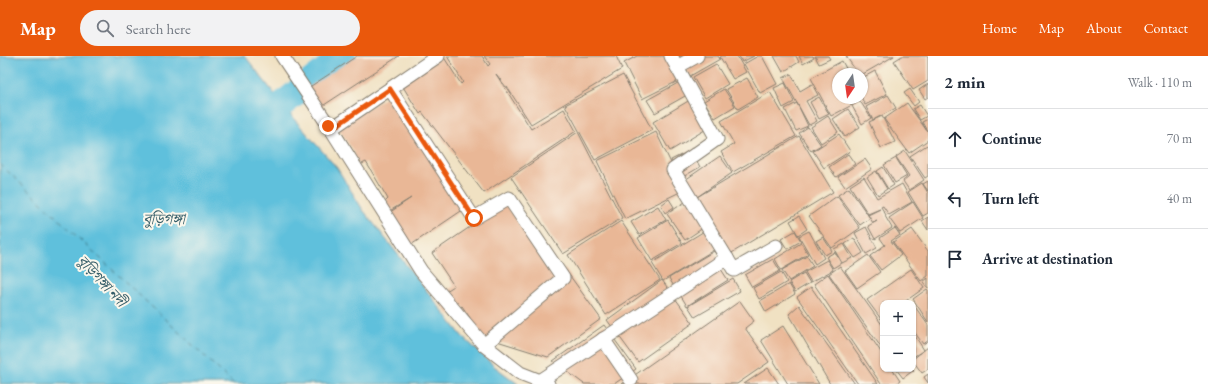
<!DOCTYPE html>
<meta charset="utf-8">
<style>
body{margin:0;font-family:"EB Garamond","Noto Serif Bengali",serif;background:#f2f2f3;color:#1f2937}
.controls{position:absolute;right:12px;bottom:12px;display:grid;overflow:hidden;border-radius:8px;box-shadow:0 1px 3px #0004}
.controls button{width:36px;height:36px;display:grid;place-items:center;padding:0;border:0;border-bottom:1px solid #e0e1e3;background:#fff;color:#1f2937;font:20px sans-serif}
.compass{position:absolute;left:832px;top:12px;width:36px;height:36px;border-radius:50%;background:#fff;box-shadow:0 1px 3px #0004;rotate:193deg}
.stop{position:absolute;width:12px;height:12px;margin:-9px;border:3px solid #ea580c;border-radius:50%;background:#fff}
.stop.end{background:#ea580c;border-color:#fff;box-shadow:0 1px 4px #0008}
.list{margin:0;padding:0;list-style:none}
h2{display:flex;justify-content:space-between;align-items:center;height:52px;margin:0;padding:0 16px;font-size:17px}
h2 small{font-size:13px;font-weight:400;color:#747a83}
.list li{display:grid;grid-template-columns:26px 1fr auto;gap:12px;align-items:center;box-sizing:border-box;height:60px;padding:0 16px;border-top:1px solid #e0e1e3}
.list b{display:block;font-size:15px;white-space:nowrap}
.list em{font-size:13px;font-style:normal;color:#747a83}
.icon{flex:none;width:22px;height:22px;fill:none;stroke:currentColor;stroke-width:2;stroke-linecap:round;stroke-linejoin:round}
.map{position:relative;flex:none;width:928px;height:328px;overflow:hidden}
header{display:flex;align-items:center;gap:24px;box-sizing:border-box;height:56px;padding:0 20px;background:#ea580c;color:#fff}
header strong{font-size:19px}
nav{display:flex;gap:22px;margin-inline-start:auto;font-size:14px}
.search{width:280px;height:36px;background:#f2f2f3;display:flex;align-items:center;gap:10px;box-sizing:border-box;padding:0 14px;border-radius:22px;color:#747a83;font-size:15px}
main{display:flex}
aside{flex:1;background:#fff}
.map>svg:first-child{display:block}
</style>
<header>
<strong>Map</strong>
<div class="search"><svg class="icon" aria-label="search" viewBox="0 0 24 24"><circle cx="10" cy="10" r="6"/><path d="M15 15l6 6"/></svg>Search here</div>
<nav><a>Home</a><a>Map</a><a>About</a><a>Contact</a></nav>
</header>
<main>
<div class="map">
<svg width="928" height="328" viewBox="0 0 928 328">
<rect width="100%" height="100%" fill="#fbf7ec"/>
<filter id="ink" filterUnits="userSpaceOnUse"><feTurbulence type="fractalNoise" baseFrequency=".025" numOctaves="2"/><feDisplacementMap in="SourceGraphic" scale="8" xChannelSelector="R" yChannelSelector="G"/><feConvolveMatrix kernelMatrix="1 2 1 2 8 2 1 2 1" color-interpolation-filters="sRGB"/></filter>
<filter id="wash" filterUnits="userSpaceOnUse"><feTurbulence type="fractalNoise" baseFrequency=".012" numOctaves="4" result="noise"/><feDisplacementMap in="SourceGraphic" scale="16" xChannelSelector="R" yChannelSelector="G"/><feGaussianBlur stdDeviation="0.9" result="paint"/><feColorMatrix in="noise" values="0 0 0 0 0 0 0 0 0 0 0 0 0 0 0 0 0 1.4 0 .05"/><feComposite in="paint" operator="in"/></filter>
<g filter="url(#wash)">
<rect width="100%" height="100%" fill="#f0e1c2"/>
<path fill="#5ec0dc" stroke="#3d6e7c" d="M0 0H245L294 63 337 112 363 154 462 280 494 310 518 328H0Z"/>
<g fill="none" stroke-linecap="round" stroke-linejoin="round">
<path stroke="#5ec0dc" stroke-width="26" d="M255 70 343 0"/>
<path stroke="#365e69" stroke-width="1" stroke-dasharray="5 4" stroke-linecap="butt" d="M0 108 234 328"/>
</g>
<g id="blocks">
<g fill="#e9b796">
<path d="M357 0H399L321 51 308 32Z"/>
<path d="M443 0 461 28 463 26 447 0H482L488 10 490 8 484 0H616L622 13 531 68 507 31H506L496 18 531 73 564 53 576 75 484 137 422 56 420 58 400 26Z"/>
<path d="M637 0H673L684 22 642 43 624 7Z"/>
<path d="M679 0H718L720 3 690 20Z"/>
<path d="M722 0H737L746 16 733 23 720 1Z"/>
<path d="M739 0H754L742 6Z"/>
<path d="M758 0H762L777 28 760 37 744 8Z"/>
<path d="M774 0H796L799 6 783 16Z"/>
<path d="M799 0H813L814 2 803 8Z"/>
<path d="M815 0H828L830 3 819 8Z"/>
<path d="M846 0H894L863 18H858Z"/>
<path d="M902 0H928V25L913 34 894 5Z"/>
<path d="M842 5 849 18H838V42H848L852 49 831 60 811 22Z"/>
<path d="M716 8 728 28 705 42 693 21Z"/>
<path d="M875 15 887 38 865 49 862 43V22Z"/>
<path d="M791 18 800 35 812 28 818 39 806 45 817 65 809 69 783 22Z"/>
<path d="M623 19 652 74 595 104 565 49Z"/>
<path d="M687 22 694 35 655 57 647 44Z"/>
<path d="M747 22 758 41 738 53 726 33Z"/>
<path d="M785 27 794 46 783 52 774 32Z"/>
<path d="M928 28V41L925 43 919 34Z"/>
<path d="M724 33 735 50 715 62 704 45Z"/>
<path d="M910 33 919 46 914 50 904 37Z"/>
<path d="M770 36 796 80 733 116 721 96 734 88 721 65Z"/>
<path d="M393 37 410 65 405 68 445 119 467 151 405 193 383 161 411 142 388 156 381 150 388 143 366 106 360 109 353 99 355 98 338 71Z"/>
<path d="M888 39 896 52 873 64 866 51Z"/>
<path d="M695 41 713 69 670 95 653 66Z"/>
<path d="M819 41 829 58 819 63 810 46Z"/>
<path d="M849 42H859L860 43 852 47Z"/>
<path d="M860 45 871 62 862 68 852 50Z"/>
<path d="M797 47 808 70 796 75 785 53Z"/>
<path d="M907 47 927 75 922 66 928 63V84L909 97 884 63Z"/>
<path d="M920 49 927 60 920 64 913 53Z"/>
<path d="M848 53 860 71 845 81 833 63Z"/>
<path d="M828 60 838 76 821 87 811 71Z"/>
<path d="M882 60 895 86 881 92 869 66Z"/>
<path d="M808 71 821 89 811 95 799 77Z"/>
<path d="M578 76 622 162 563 198 511 121Z"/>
<path d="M656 76 684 134 625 163 597 105Z"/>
<path d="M839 78 850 95 824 112 813 95Z"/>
<path d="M799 80 833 136 730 198 682 126 720 100 732 117 697 141Z"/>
<path d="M927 89 928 91V120L925 122 910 100Z"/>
<path d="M691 94 700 111 681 122 671 104Z"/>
<path d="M905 95 924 124 909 134 903 125 909 120 896 101Z"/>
<path d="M848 98 855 108 836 121 829 111Z"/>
<path d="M896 102 907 120 895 127 884 109Z"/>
<path d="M865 103 872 113 845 131 838 121Z"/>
<path d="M883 111 894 129 888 133 877 115Z"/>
<path d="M876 115 887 133 878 139 867 121Z"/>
<path d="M864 121 877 142 902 128 912 146 889 159 883 150 881 151 886 159 885 160 892 172 875 183 868 170 877 165 873 167 868 159 880 153 868 158 850 130Z"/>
<path d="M928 125V135L923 128Z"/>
<path d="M922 127 928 137V157L923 160 908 136Z"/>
<path d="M849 132 870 162 860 169 838 139Z"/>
<path d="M837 140 860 172 832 192 809 160Z"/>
<path d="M691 142 709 168 685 184 667 158Z"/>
<path d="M669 143 674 151 665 157 661 149Z"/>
<path d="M913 146 923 162 900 177 889 162Z"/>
<path d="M505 147 555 220 565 213 601 263 548 301 497 285 485 284 462 250 449 259 437 241 454 230 432 197Z"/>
<path d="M658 150 666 164 639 179 631 166Z"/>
<path d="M799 160 807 173 798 179 790 165Z"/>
<path d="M928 161V174L922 165Z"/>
<path d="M668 164 682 187 652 205 638 182Z"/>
<path d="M621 165 660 224 606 259 568 199Z"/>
<path d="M711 171 722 189 663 225 652 207Z"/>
<path d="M866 171 877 192 866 198 855 177Z"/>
<path d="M895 172 900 179 891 185 901 199 881 214 870 200 885 189 880 182Z"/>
<path d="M912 173 928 195V220L921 225 893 186Z"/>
<path d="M795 175 801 185 787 193 781 183Z"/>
<path d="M809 175 824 202 815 208 799 180Z"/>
<path d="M823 181 832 195 825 199 816 185Z"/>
<path d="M854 182 863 197 855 202 845 188Z"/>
<path d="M801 187 808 198 781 214 775 203Z"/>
<path d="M844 188 852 202 842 207 834 193Z"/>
<path d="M714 195 721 207 676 234 669 222Z"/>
<path d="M835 196 841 207 833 212 826 201Z"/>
<path d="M868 199 880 216 857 232 845 215Z"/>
<path d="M807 200 813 210 789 225 782 214Z"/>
<path d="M773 203 780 215 752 231 745 219Z"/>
<path d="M827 204 833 214 811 226 805 216Z"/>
<path d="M719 210 728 224 687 250 678 235Z"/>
<path d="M840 210 883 270V294L829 218Z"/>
<path d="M911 213 924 232 903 247H883V261L881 263 867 244Z"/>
<path d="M781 216 787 226 759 243 753 232Z"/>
<path d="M804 217 810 227 795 236 789 226Z"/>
<path d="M828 218 883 299V313H892L900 325 896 328H881L814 228Z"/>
<path d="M928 222V232L923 226Z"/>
<path d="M733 223 740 235 695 261 688 250Z"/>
<path d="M662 224 693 267 638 306 607 264Z"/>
<path d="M789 228 795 238 766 256 760 245Z"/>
<path d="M811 231 878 328H858L797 241Z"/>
<path d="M927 233 928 234V266L913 243Z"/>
<path d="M740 245 754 265 745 272 769 306 737 328H622Z"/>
<path d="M913 248 928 269V285L923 288 913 274Z"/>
<path d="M799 249 855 328H830L789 258Z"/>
<path d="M604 269 636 313 614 328H584L553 305Z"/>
<path d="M783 270 819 328H788L761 284Z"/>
<path d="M913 277 924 294 913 301Z"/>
<path d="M928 291V313L922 317 913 305V303Z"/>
<path d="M768 312 779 328H744Z"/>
<path d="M896 313H913L914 314 903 322Z"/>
<path d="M928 318V327L924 321Z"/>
</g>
</g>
</g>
<g filter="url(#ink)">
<use href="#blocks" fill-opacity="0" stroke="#867e6f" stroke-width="1"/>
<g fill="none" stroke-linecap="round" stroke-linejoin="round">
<g stroke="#867e6f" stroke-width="15">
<g id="street">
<path d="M282 0 331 73 421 215 484 289 520 317 548 328"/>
<path d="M671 0 717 83 673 114 734 214 776 190"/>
<path d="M677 11 697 0"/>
<path d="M390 33 474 162 509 142 563 222 484 289"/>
<path d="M331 73 438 0"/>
<path d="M603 283 631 324"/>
<path d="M540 325 727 202"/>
</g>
</g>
<use href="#street" stroke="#fff" stroke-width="13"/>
</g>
</g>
<g fill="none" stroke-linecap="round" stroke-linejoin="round" filter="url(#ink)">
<path stroke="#ea580c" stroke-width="5" d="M328 70 330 74 390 33 474 162"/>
</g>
<g text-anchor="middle" stroke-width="4" stroke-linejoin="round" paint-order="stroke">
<g font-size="15" font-style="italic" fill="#365e69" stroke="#fbf7ec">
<text x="164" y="168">বুড়িগঙ্গা</text>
<text transform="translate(102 225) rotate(47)" y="5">বুড়িগঙ্গা নদী</text>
</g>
</g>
</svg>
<div class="controls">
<button>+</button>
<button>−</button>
</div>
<svg class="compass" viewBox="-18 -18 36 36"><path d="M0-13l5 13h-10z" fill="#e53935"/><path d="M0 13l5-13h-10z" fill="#747a83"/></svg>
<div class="stop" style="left:474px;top:162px"></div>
<div class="stop end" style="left:328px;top:70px"></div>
</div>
<aside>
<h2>2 min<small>Walk · 110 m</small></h2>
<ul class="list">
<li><svg class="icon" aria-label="ahead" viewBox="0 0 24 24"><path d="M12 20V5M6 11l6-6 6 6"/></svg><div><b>Continue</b></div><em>70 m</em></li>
<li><svg class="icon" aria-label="left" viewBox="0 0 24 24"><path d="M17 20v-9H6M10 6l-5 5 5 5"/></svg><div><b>Turn left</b></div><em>40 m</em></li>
<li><svg class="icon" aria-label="arrive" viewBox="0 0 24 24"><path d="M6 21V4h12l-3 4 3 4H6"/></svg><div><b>Arrive at destination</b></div></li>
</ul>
</aside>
</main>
